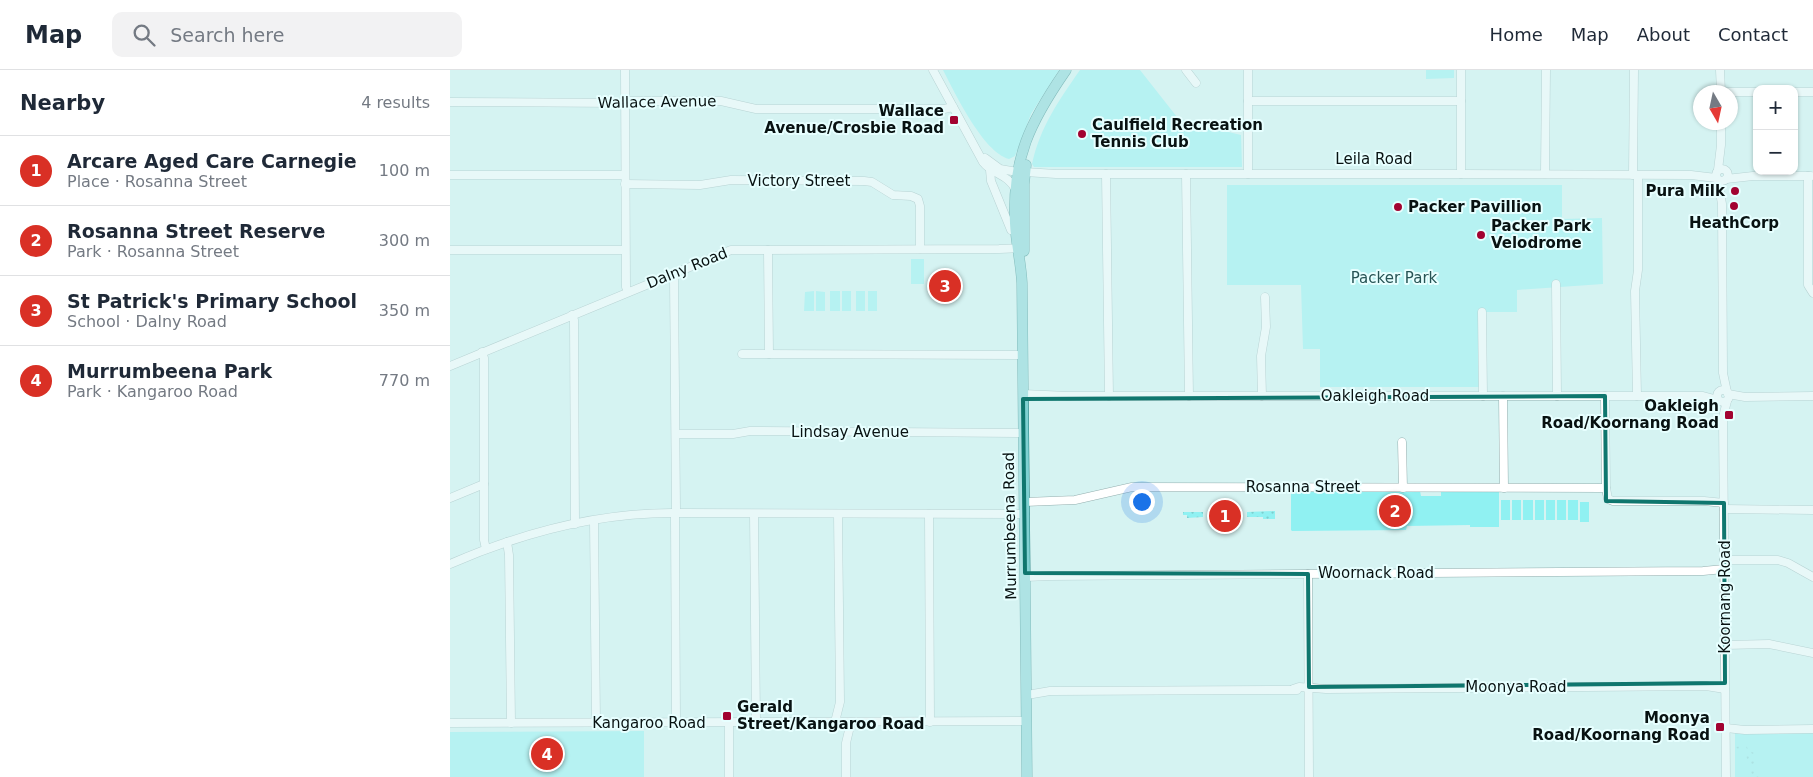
<!DOCTYPE html>
<meta charset="utf-8">
<style>
body{margin:0;font-family:"DejaVu Sans",sans-serif;background:#f2f2f3;color:#1f2937}
.controls{position:absolute;right:15px;top:15px;display:grid;overflow:hidden;border-radius:10px;box-shadow:0 1px 4px #0004}
.controls button{width:45px;height:45px;display:grid;place-items:center;padding:0;border:0;border-bottom:1px solid #e0e1e3;background:#fff;color:#1f2937;font:25px sans-serif}
.compass{position:absolute;left:1243px;top:15px;width:45px;height:45px;border-radius:50%;background:#fff;box-shadow:0 1px 4px #0004;rotate:171deg}
.you{position:absolute;left:691px;top:431px;width:18px;height:18px;margin:-12px;border:4px solid #fff;border-radius:50%;background:#1a73e8;box-shadow:0 0 0 8px #1a73e833}
.badge{display:grid;place-items:center;width:32px;height:32px;border-radius:50%;background:#d93025;color:#fff;font-size:16px;font-weight:700}
.pin{position:absolute;translate:-50% -50%;border:2px solid #fff;box-shadow:0 1px 5px #0006}
.list{margin:0;padding:0;list-style:none}
h2{display:flex;justify-content:space-between;align-items:center;height:65px;margin:0;padding:0 20px;font-size:21px}
h2 small{font-size:16px;font-weight:400;color:#747a83}
.list li{display:grid;grid-template-columns:32px 1fr auto;gap:15px;align-items:center;box-sizing:border-box;height:70px;padding:0 20px;border-top:1px solid #e0e1e3}
.list b{display:block;font-size:19px;white-space:nowrap}
.list p{margin:0;font-size:16px;white-space:nowrap;color:#747a83}
.list em{font-size:16px;font-style:normal;color:#747a83}
.icon{flex:none;width:28px;height:28px;fill:none;stroke:currentColor;stroke-width:2;stroke-linecap:round;stroke-linejoin:round}
.map{position:relative;flex:none;width:1363px;height:707px;overflow:hidden}
header{display:flex;align-items:center;gap:30px;box-sizing:border-box;height:70px;padding:0 25px;background:#fff;border-bottom:1px solid #e0e1e3}
header strong{font-size:24px}
nav{display:flex;gap:28px;margin-inline-start:auto;font-size:18px}
.search{width:350px;height:45px;background:#f2f2f3;display:flex;align-items:center;gap:12px;box-sizing:border-box;padding:0 18px;border-radius:10px;color:#747a83;font-size:19px}
main{display:flex}
aside{flex:1;background:#fff}
.map>svg:first-child{display:block}
</style>
<header>
<strong>Map</strong>
<div class="search"><svg class="icon" aria-label="search" viewBox="0 0 24 24"><circle cx="10" cy="10" r="6"/><path d="M15 15l6 6"/></svg>Search here</div>
<nav><a>Home</a><a>Map</a><a>About</a><a>Contact</a></nav>
</header>
<main>
<aside>
<h2>Nearby<small>4 results</small></h2>
<ul class="list">
<li><span class="badge">1</span><div><b>Arcare Aged Care Carnegie</b><p>Place · Rosanna Street</p></div><em>100 m</em></li>
<li><span class="badge">2</span><div><b>Rosanna Street Reserve</b><p>Park · Rosanna Street</p></div><em>300 m</em></li>
<li><span class="badge">3</span><div><b>St Patrick's Primary School</b><p>School · Dalny Road</p></div><em>350 m</em></li>
<li><span class="badge">4</span><div><b>Murrumbeena Park</b><p>Park · Kangaroo Road</p></div><em>770 m</em></li>
</ul>
</aside>
<div class="map">
<svg width="1363" height="707" viewBox="0 0 1363 707">
<defs>
<pattern id="garden-dots" width="8" height="8" patternUnits="userSpaceOnUse" patternTransform="scale(1.25)"><rect width="8" height="8" fill="#90f1f2"/><path d="M2 2h.1M6 6h.1" fill="none" stroke="#7bcece" stroke-width="1.8" stroke-linecap="round"/></pattern>
</defs>
<rect width="100%" height="100%" fill="#d6f3f2"/>
<g fill="#90f1f2">
<path d="M493 0H609L581 44 565 86 559 89C533 82 505 23 493 0Z"/>
<path d="M630 0H690L727 47 737 52 791 65 792 97H584L582 94C590 57 609 30 630 0Z"/>
<path d="M976 0H1004V8L976 9Z"/>
<path d="M777 115H1112V149L1152 148 1153 214 1067 220V242H1029L1030 317H870V279H853L851 215H777Z"/>
<rect x="461" y="189" width="13" height="25"/>
<path d="M364 221V241H354L355 222Z"/>
<path d="M366 221 375 222V241H366Z"/>
<rect x="380" y="221" width="10" height="20"/>
<rect x="392" y="221" width="9" height="20"/>
<rect x="406" y="221" width="9" height="20"/>
<rect x="418" y="221" width="9" height="20"/>
<path d="M841 420 970 421 971 426H991V421L1049 420V457H1020V455L957 456 956 460 842 461 841 460Z"/>
<rect x="1051" y="430" width="9" height="20"/>
<rect x="1062" y="430" width="9" height="20"/>
<rect x="1073" y="430" width="10" height="20"/>
<rect x="1085" y="430" width="9" height="20"/>
<rect x="1096" y="430" width="9" height="20"/>
<rect x="1107" y="430" width="9" height="20"/>
<rect x="1118" y="430" width="10" height="20"/>
<rect x="1130" y="432" width="9" height="20"/>
<path d="M194 661V707H0V662Z"/>
<path d="M1290 662H1363V707H1285V663Z"/>
</g>
<g fill="url(#garden-dots)">
<path d="M825 441V449H813V447H797V442Z"/>
<path d="M733 442H753V447L737 448V445H733Z"/>
<path d="M1296 674 1298 680 1304 683V697L1309 707H1302C1301 697 1296 691 1296 681L1294 679H1288L1286 677Z"/>
</g>
<g fill="none" stroke-linecap="round" stroke-linejoin="round">
<g stroke="#94afaf" stroke-width="9">
<g id="minor">
<path d="M175 0 176 217 178 222"/>
<path d="M483 0 533 92C542 104 559 105 565 119"/>
<path d="M736 0 746 13"/>
<path d="M798 0V104"/>
<path d="M1011 0V104"/>
<path d="M1270 0 1271 22"/>
<path d="M1271 22H1307"/>
<path d="M1344 22H1363"/>
<path d="M798 31H1011"/>
<path d="M0 32 172 33 179 31H271L306 39H494L503 37"/>
<path d="M535 88 550 99 568 102"/>
<circle cx="1272" cy="105" r="6"/>
<path d="M540 100 541 111 561 160"/>
<path d="M1268 100 1271 75V52"/>
<path d="M575 102 606 104H1011L1241 105 1266 108"/>
<path d="M656 104 659 326"/>
<path d="M736 104 739 326"/>
<path d="M1095 104 1096 0"/>
<path d="M0 105H175"/>
<path d="M1183 105 1184 0"/>
<path d="M1358 106V215L1363 223"/>
<path d="M1276 109 1303 106H1361"/>
<path d="M1268 110 1272 134 1273 303 1277 322"/>
<path d="M175 114 250 115 281 110 414 111 422 112 443 125 461 126 468 129 470 136V179"/>
<path d="M0 180H175"/>
<path d="M318 180 319 284"/>
<path d="M222 204 224 209 226 440"/>
<path d="M1106 214 1107 326"/>
<path d="M1032 242 1033 326"/>
<path d="M122 245 124 250 125 454"/>
<path d="M32 282 34 288V470L36 479"/>
<path d="M292 284 573 285"/>
<path d="M0 296 281 180 549 179 572 178"/>
<circle cx="1273" cy="326" r="6"/>
<path d="M573 324 618 326H1253L1268 330"/>
<path d="M1278 324 1295 327 1363 326"/>
<path d="M812 326 811 286 816 257 815 227"/>
<path d="M1053 326 1054 418"/>
<path d="M1155 326 1156 418"/>
<path d="M1187 326 1185 221 1188 200V105"/>
<path d="M226 364H283L300 361 574 363"/>
<path d="M952 372 953 418"/>
<path d="M0 428 34 414"/>
<path d="M575 432 625 430 682 417 1156 418 1158 429 1163 431H1254L1274 433"/>
<path d="M1274 439 1363 440"/>
<path d="M229 443 575 444"/>
<path d="M304 444 306 652"/>
<path d="M479 444 480 652"/>
<path d="M225 447 226 653"/>
<path d="M144 451 146 653"/>
<path d="M57 472 59 485 61 653"/>
<path d="M1274 490H1328L1338 493 1363 507"/>
<path d="M0 494C69 464 146 443 222 443"/>
<path d="M858 504 859 707"/>
<path d="M576 507 599 506 1253 501 1274 499"/>
<path d="M1275 575 1319 574 1363 583"/>
<path d="M843 619 849 617 876 619 1256 616 1275 619"/>
<path d="M577 625 600 621 847 620"/>
<path d="M279 652V707"/>
<path d="M385 652 390 632 388 444"/>
<path d="M0 653 577 651"/>
<path d="M1276 658 1295 660 1363 659"/>
<path d="M396 707V673L401 652"/>
<path d="M1276 707 1273 347 1277 331"/>
</g>
</g>
<g stroke="#1e7a7b" stroke-width="11">
<g id="major">
<path d="M574 181V114L576 95"/>
<path d="M577 707 572 213C571 193 566 173 565 153 562 88 580 52 616 0"/>
</g>
</g>
<use href="#minor" stroke="#fff" stroke-width="8"/>
<use href="#major" stroke="#7fd1d2" stroke-width="10"/>
</g>
<path d="M0 0H1363V707H0ZM1155 326 1156 431 1274 433 1275 613 859 617 858 504 575 503 573 329Z" fill="#d6f3f2" fill-opacity=".55" fill-rule="evenodd"/>
<path fill="none" stroke="#0f766e" stroke-width="4" stroke-linejoin="round" d="M1155 326 1156 431 1274 433 1275 613 859 617 858 504 575 503 573 329Z"/>
<g fill="#a20331" stroke="#e7ffff" stroke-width="2">
<rect x="499" y="45" width="10" height="10" rx="2.5"/>
<circle cx="632" cy="64" r="5"/>
<circle cx="1285" cy="121" r="5"/>
<circle cx="1284" cy="136" r="5"/>
<circle cx="948" cy="137" r="5"/>
<circle cx="1031" cy="165" r="5"/>
<rect x="1274" y="340" width="10" height="10" rx="2.5"/>
<rect x="272" y="641" width="10" height="10" rx="2.5"/>
<rect x="1265" y="652" width="10" height="10" rx="2.5"/>
</g>
<g text-anchor="middle" stroke-width="4" stroke-linejoin="round" paint-order="stroke">
<g font-size="15" fill="#081212" stroke="#e7ffff">
<text transform="translate(207 32) rotate(-1)" y="5">Wallace Avenue</text>
<text x="924" y="94">Leila Road</text>
<text x="349" y="116">Victory Street</text>
<text transform="translate(237 198) rotate(-22)" y="5">Dalny Road</text>
<text x="925" y="331">Oakleigh Road</text>
<text x="400" y="367">Lindsay Avenue</text>
<text x="853" y="422">Rosanna Street</text>
<text transform="translate(560 456) rotate(-91)" y="5">Murrumbeena Road</text>
<text x="926" y="508">Woornack Road</text>
<text transform="translate(1275 527) rotate(-90)" y="5">Koornang Road</text>
<text x="1066" y="622">Moonya Road</text>
<text x="199" y="658">Kangaroo Road</text>
</g>
<g font-size="15" font-weight="bold" fill="#081212" stroke="#e7ffff" text-anchor="end">
<text x="494" y="46">Wallace<tspan x="494" dy="17">Avenue/Crosbie Road</tspan></text>
<text x="642" y="60" text-anchor="start">Caulfield Recreation<tspan x="642" dy="17">Tennis Club</tspan></text>
<text x="1275" y="126">Pura Milk</text>
<text x="958" y="142" text-anchor="start">Packer Pavillion</text>
<text x="1284" y="158" text-anchor="middle">HeathCorp</text>
<text x="1041" y="161" text-anchor="start">Packer Park<tspan x="1041" dy="17">Velodrome</tspan></text>
<text x="1269" y="341">Oakleigh<tspan x="1269" dy="17">Road/Koornang Road</tspan></text>
<text x="287" y="642" text-anchor="start">Gerald<tspan x="287" dy="17">Street/Kangaroo Road</tspan></text>
<text x="1260" y="653">Moonya<tspan x="1260" dy="17">Road/Koornang Road</tspan></text>
</g>
<g font-size="15" fill="#275455" stroke="#e7ffff">
<text x="944" y="213">Packer Park</text>
</g>
</g>
</svg>
<div class="controls">
<button>+</button>
<button>−</button>
</div>
<svg class="compass" viewBox="-18 -18 36 36"><path d="M0-13l5 13h-10z" fill="#e53935"/><path d="M0 13l5-13h-10z" fill="#747a83"/></svg>
<div class="you"></div>
<div class="pin badge" style="left:775px;top:446px">1</div>
<div class="pin badge" style="left:945px;top:441px">2</div>
<div class="pin badge" style="left:495px;top:216px">3</div>
<div class="pin badge" style="left:97px;top:684px">4</div>
</div>
</main>
